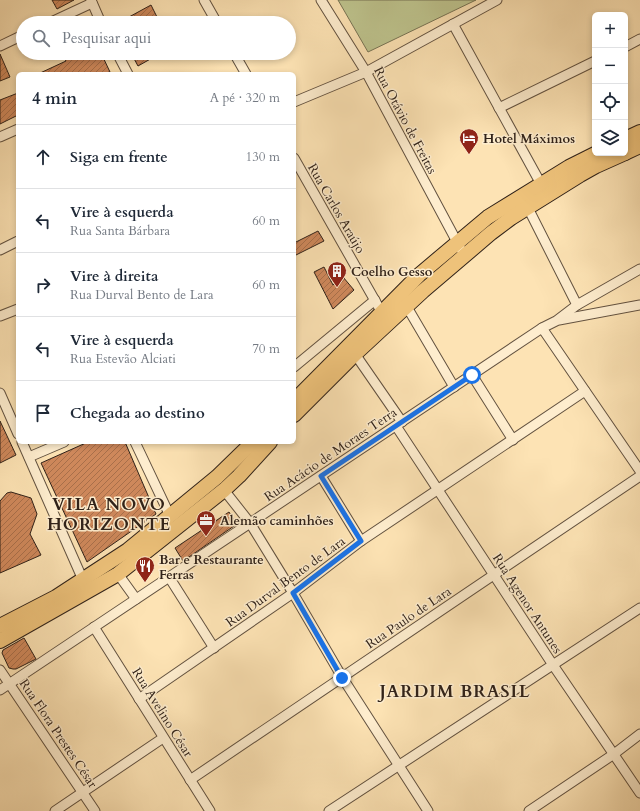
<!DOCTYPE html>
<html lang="pt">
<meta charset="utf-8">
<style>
body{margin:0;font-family:Cardo,serif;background:#f6f6f7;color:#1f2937}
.controls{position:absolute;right:12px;top:12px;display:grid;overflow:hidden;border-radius:6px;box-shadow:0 2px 6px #0003}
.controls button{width:36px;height:36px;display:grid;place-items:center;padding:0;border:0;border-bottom:1px solid #e0e1e3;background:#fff;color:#1f2937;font:20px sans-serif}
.stop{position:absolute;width:12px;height:12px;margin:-9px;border:3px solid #1a73e8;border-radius:50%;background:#fff}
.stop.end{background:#1a73e8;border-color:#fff;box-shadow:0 1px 4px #0008}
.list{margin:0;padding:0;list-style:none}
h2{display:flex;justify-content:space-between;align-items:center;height:52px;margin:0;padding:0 16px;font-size:17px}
h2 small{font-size:13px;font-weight:400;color:#747a83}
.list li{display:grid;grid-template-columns:26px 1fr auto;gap:12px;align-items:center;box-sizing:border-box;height:64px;padding:0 16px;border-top:1px solid #e0e1e3}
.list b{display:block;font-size:15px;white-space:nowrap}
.list p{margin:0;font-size:13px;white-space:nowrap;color:#747a83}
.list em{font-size:13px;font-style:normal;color:#747a83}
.icon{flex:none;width:22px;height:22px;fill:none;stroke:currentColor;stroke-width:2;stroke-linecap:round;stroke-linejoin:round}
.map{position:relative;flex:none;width:640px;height:811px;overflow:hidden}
.search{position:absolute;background:#fff;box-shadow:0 2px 6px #0003;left:16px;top:16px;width:280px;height:44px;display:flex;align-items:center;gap:10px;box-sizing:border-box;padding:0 14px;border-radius:22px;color:#747a83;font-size:15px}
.panel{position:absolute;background:#fff;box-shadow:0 2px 6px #0003;left:16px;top:72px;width:280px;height:372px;border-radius:6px}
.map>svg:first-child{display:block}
</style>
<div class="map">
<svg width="640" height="811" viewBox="0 0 640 811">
<defs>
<pattern id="building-hatch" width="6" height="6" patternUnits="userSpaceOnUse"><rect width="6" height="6" fill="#ce885b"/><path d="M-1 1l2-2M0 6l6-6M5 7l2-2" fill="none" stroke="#a86f4a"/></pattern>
</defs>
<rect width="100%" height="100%" fill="#fde3b4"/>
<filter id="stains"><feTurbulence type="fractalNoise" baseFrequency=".005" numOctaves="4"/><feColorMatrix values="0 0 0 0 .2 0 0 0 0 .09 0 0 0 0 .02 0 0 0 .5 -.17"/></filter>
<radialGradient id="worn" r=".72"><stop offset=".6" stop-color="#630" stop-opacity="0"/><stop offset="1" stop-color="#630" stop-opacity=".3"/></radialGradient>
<path fill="#bec48e" stroke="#777354" d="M338 0H476L368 52Z"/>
<g fill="url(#building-hatch)" stroke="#302219">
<path d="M52 0H74L57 9Z"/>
<path d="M151 5 160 23H118Z"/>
<path d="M61 53H101L110 72 106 74H38L66 61Z"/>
<path d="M131 53H161L138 66Z"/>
<path d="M0 54 10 77 0 81Z"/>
<path d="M18 93V115L0 124V100Z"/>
<path d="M318 231 324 241 294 256V243Z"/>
<path d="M324 267 333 285 343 277 354 290 333 309 314 272Z"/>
<path d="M0 421 16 455 0 463Z"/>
<path d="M88 442H125L156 514 87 562 41 463Z"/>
<path d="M11 492 31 498 37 514 30 534 41 555 0 573V501L7 493Z"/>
<path d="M229 512 237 524 183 561 175 548Z"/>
<path d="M24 638 36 659 16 669H13L9 668 2 653 3 650Z"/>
</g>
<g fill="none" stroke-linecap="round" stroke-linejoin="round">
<g stroke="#635240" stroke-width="11">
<g id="minor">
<path d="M91 0 101 23"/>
<path d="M204 0 217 23"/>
<path d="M321 0 366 72 464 255"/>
<path d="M49 23 92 3"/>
<path d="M453 24 541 184"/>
<path d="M0 46 23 35"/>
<path d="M625 47 640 39"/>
<path d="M117 53 128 74"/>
<path d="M234 53 246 74"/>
<path d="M294 102 366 72 497 0"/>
<path d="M499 108 595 61"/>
<path d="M0 137 18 129"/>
<path d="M294 158 382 313"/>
<path d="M528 208 577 305"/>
<path d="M0 250 18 241"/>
<path d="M407 307 454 387"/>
<path d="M0 316 18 309"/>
<path d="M559 320 640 305"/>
<path d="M542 328 640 471"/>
<path d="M355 354 402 422"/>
<path d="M294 367 375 300"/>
<path d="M472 375 513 440"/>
<path d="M0 393 18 434"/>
<path d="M396 426 553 665 640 793"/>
<path d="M22 442 83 580"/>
<path d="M135 442 170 516"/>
<path d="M29 457 64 442"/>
<path d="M321 476 361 541"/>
<path d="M224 490 250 523 293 593 342 677 428 811"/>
<path d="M118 574 136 599"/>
<path d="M169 577 214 648"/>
<path d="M94 627 210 811"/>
<path d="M0 670 95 811"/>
<path d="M0 690 542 328 556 321 577 305 640 269"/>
<path d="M139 699 293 593 361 541 585 391"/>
<path d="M190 780 640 476"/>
<path d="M55 811 163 738"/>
<path d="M329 811 640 608"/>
<path d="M529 811 614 754 640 734"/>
</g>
</g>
<g stroke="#302219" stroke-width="16">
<g id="primary">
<path d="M625 139 640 132"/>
<path d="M625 153 640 146"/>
<path d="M294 401 419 275 488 217 569 167 597 153"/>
<path d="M294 415 355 354 423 291 491 233 511 218 580 175 596 166 625 153"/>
<path d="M0 626 56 597 128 550 217 477 253 442"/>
<path d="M0 641 118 574 224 490 239 476 270 442"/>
</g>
</g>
<use href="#minor" stroke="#feedce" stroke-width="9"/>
<use href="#primary" stroke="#eec27a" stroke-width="14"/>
</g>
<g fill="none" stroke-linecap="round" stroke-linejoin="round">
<path stroke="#1a73e8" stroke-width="5" d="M342 678 293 593 361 541 321 476 472 375"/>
</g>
<defs>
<g id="hotel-pin" transform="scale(1)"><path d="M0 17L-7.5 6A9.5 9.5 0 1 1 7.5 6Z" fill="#8f2418" stroke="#feedce"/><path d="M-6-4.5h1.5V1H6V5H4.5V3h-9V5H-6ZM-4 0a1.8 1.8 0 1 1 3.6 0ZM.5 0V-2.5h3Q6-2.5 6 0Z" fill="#fff"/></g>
<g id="building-pin" transform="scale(1)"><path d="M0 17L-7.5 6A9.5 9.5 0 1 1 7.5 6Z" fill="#8f2418" stroke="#feedce"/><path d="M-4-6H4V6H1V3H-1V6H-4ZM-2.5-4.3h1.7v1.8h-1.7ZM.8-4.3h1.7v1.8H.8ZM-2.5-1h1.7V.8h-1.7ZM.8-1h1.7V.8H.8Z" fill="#fff"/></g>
<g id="office-pin" transform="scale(1)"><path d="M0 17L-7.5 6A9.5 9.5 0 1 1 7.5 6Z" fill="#8f2418" stroke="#feedce"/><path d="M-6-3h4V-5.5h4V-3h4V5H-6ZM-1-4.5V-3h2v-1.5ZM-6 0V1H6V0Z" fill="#fff"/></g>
<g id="restaurant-pin" transform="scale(1)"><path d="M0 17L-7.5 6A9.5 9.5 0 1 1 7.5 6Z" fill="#8f2418" stroke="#feedce"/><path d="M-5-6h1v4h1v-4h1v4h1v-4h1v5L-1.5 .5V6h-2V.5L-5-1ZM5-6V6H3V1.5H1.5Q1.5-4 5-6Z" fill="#fff"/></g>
</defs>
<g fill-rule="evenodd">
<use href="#hotel-pin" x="469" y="138"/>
<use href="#building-pin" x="337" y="271"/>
<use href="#office-pin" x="206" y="520"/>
<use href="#restaurant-pin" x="145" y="566"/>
</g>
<g text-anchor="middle" stroke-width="3" stroke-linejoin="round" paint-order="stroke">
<g font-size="13" fill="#302219" stroke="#feedce">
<text transform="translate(406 120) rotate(62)" y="5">Rua Otávio de Freitas</text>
<text transform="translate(337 208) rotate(60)" y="5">Rua Carlos Araújo</text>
<text transform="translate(330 454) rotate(-34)" y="5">Rua Acácio de Moraes Terra</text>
<text transform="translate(285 581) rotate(-36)" y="5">Rua Durval Bento de Lara</text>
<text transform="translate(528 603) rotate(57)" y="5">Rua Agenor Antunes</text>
<text transform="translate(408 617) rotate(-34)" y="5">Rua Paulo de Lara</text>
<text transform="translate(163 712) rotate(58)" y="5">Rua Avelino César</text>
<text transform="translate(59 733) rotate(56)" y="5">Rua Flora Prestes César</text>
</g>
<g font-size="13" font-weight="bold" fill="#302219" stroke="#feedce" text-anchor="start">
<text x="483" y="143">Hotel Máximos</text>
<text x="351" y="276">Coelho Gesso</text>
<text x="220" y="525">Alemão caminhões</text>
<text x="159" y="564">Bar e Restaurante<tspan x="159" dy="15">Ferras</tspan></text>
</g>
<g font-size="17" font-weight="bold" letter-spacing="1" fill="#302219" stroke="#feedce">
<text x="109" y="510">VILA NOVO<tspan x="109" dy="20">HORIZONTE</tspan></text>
<text x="455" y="697">JARDIM BRASIL</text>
</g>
</g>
<rect width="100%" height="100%" filter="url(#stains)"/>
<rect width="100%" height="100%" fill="url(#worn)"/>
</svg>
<div class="controls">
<button>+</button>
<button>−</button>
<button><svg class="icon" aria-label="locate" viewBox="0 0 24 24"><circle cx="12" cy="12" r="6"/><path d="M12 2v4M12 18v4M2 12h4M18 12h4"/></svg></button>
<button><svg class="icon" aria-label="layers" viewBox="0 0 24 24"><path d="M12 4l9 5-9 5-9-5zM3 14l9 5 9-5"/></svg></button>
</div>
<div class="stop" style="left:472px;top:375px"></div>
<div class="stop end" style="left:342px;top:678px"></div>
<div class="search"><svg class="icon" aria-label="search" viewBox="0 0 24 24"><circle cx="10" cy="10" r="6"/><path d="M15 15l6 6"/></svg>Pesquisar aqui</div>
<section class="panel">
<h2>4 min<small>A pé · 320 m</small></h2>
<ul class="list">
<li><svg class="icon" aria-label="ahead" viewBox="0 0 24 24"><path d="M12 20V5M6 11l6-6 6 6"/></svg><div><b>Siga em frente</b></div><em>130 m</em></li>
<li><svg class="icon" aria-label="left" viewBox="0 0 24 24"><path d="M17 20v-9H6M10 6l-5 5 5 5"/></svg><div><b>Vire à esquerda</b><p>Rua Santa Bárbara</p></div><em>60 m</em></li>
<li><svg class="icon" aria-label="right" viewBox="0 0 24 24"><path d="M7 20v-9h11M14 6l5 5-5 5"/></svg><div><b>Vire à direita</b><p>Rua Durval Bento de Lara</p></div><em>60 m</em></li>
<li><svg class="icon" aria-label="left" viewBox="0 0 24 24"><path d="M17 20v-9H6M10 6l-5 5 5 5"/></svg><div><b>Vire à esquerda</b><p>Rua Estevão Alciati</p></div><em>70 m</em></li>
<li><svg class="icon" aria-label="arrive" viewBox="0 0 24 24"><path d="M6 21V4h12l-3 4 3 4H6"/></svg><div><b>Chegada ao destino</b></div></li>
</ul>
</section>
</div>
